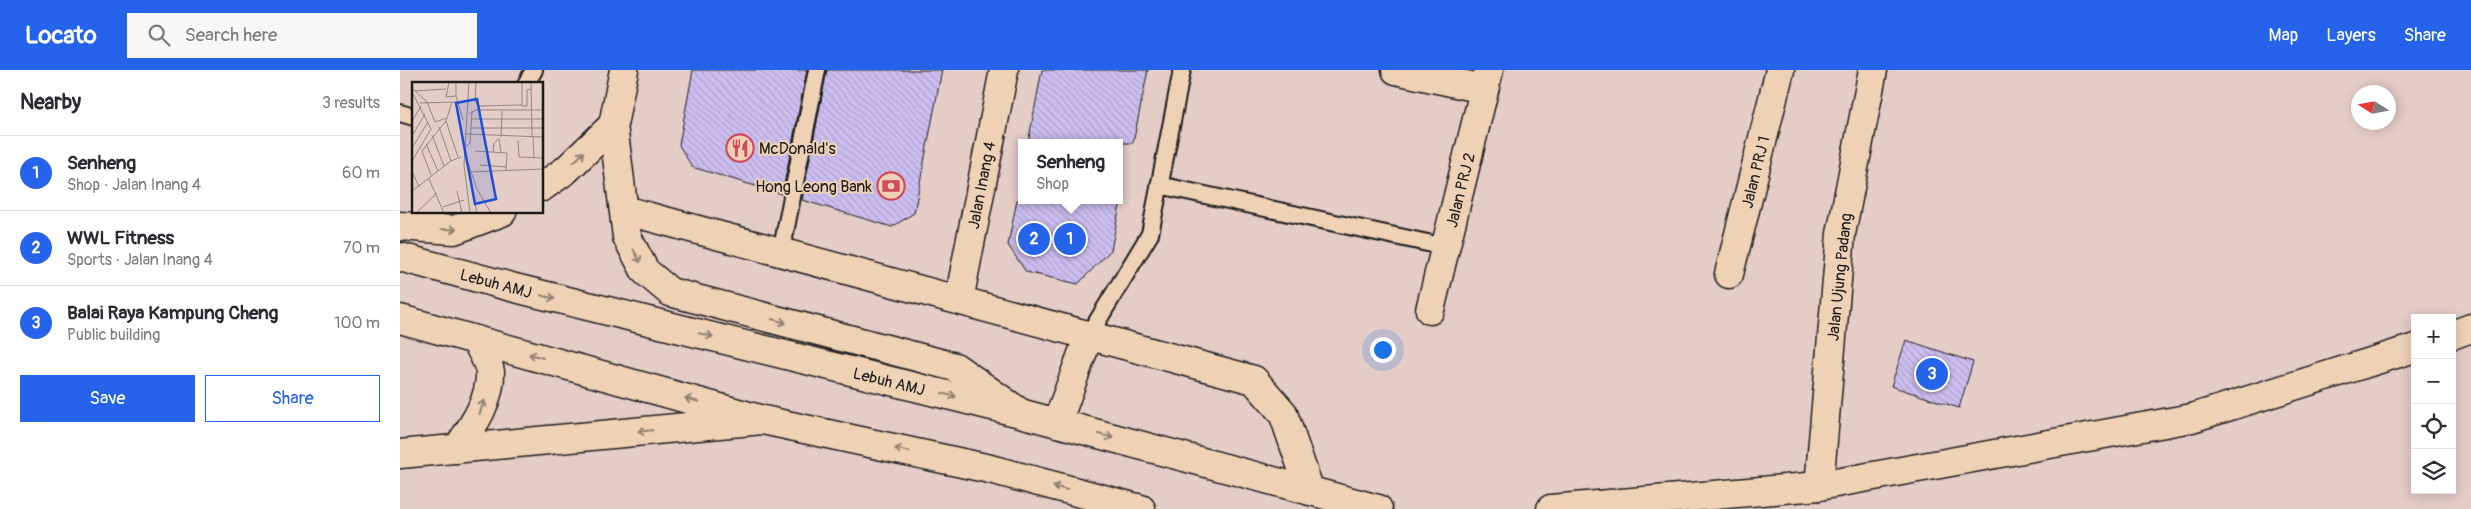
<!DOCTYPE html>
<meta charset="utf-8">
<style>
body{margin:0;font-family:Pangolin,sans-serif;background:#f7f7f7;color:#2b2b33}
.controls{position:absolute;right:15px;bottom:15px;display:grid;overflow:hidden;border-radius:0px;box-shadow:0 2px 12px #0003}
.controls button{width:45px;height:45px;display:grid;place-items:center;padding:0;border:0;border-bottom:1px solid #e1e1e2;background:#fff;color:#2b2b33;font:25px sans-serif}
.compass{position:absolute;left:1951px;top:15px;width:45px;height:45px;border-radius:50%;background:#fff;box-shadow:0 2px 12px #0003;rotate:281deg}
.you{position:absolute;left:982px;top:279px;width:18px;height:18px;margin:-12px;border:4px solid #fff;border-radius:50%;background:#1a73e8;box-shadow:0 0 0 8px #1a73e833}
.badge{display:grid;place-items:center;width:32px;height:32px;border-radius:50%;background:#2563eb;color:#fff;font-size:16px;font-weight:700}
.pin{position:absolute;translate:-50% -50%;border:2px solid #fff;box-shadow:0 1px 5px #0006}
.popup{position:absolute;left:618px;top:69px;width:105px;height:65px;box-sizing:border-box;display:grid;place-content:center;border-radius:0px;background:#fff;filter:drop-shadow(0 1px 4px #0005);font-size:16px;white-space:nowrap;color:#7c7c81}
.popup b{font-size:19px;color:#2b2b33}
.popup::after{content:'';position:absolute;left:50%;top:100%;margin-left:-10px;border:10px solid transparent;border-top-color:#fff}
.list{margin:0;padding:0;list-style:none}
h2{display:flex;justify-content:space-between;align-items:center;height:65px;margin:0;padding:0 20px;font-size:21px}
h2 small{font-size:16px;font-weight:400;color:#7c7c81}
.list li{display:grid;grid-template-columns:32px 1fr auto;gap:15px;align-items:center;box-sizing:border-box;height:75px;padding:0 20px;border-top:1px solid #e1e1e2}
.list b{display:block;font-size:19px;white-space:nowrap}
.list p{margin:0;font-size:16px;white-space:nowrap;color:#7c7c81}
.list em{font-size:16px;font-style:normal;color:#7c7c81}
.actions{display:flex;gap:10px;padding:15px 20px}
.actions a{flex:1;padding:11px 0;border:1px solid #2563eb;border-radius:0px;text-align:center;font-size:18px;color:#2563eb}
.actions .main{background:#2563eb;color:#fff}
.icon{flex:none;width:28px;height:28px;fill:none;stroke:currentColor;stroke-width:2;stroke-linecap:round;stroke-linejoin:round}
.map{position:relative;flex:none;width:2071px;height:439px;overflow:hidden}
header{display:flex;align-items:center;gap:30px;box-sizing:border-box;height:70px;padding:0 25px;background:#2563eb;color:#fff}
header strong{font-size:24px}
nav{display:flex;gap:28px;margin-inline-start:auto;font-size:18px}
.search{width:350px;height:45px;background:#f7f7f7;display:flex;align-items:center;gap:12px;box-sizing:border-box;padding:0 18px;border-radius:0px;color:#7c7c81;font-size:19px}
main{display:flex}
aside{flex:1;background:#fff}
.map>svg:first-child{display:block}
</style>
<header>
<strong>Locato</strong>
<div class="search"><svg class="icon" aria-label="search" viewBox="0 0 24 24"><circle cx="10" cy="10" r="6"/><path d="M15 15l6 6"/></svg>Search here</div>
<nav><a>Map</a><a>Layers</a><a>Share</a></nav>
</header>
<main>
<aside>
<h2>Nearby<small>3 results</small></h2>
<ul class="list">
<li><span class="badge">1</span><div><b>Senheng</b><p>Shop · Jalan Inang 4</p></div><em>60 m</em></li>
<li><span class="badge">2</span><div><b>WWL Fitness</b><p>Sports · Jalan Inang 4</p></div><em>70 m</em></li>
<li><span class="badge">3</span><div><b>Balai Raya Kampung Cheng</b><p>Public building</p></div><em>100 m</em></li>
</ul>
<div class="actions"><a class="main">Save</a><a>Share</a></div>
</aside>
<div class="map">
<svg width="2071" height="439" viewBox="0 0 2071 439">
<defs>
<pattern id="building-back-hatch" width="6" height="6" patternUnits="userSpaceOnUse" patternTransform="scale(1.25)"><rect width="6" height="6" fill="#cbbef0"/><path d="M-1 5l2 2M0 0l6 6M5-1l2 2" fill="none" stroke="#aea3cd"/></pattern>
</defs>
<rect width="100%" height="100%" fill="#e4ccc7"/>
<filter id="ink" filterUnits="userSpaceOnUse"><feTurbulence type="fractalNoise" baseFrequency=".02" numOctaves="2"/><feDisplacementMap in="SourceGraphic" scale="10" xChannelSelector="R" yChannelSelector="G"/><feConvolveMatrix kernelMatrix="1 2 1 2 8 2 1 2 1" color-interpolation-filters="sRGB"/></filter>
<g filter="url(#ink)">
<g fill="url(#building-back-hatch)" stroke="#1c1c1c">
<path d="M293 0H407L382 124 292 97 279 75Z"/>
<path d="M427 0H542L514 143 492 157 402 130Z"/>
<path d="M642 0H748L733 73H628Z"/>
<path d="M617 130H721L711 180 678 214 626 202 608 175Z"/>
<path d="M1506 270 1573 292 1559 338 1491 316Z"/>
</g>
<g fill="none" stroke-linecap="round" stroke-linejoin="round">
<g stroke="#1c1c1c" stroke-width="20">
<g id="lane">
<path d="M126 14 134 0"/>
<path d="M0 43 14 47"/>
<path d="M759 115 1046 177"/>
<path d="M381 183 417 0"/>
<path d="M689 265 750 164 782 0"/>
</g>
</g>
<g stroke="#1c1c1c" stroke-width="31">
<g id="street">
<path d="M224 0 213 55 227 167 245 201 270 222 555 297 619 342"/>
<path d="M996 0 1084 19"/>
<path d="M142 117 166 100 213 55"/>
<path d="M224 140 854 310 883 343 910 421"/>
<path d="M0 156 54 160 102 142"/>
<path d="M1329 204 1380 0"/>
<path d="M559 230 604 0"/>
<path d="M1030 240 1089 0"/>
<path d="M2052 265 2071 258"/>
<path d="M657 353 689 265"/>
<path d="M57 379C72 357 91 331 90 302 89 292 80 279 76 270"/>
<path d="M0 384 362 350"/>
<path d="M1419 416 1441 164 1473 0"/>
<path d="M1151 439 1419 416 1792 348 2015 278"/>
</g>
</g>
<g stroke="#1c1c1c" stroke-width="31">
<g id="highway">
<path d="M0 187 115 218 620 343 978 439"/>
<path d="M0 249 363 350 590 399 741 439"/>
</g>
</g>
<use href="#lane" stroke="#efd2b5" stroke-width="16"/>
<use href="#street" stroke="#efd2b5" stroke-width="28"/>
<use href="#highway" stroke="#efd2b5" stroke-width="28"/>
</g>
<defs><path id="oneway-shaft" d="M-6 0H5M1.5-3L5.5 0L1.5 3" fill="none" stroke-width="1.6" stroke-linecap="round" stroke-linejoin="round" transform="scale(1.25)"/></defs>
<g stroke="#908070">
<use href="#oneway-shaft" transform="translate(179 87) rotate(-44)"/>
<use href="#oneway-shaft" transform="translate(49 159) rotate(-1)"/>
<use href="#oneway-shaft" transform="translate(237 186) rotate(62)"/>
<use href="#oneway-shaft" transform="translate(148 227) rotate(14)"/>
<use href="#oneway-shaft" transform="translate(379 251) rotate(15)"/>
<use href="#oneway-shaft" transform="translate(306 265) rotate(14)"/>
<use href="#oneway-shaft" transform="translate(136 286) rotate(-164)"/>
<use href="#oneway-shaft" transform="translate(549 325) rotate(14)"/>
<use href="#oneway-shaft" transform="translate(292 330) rotate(-164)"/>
<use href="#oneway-shaft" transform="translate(82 337) rotate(-70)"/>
<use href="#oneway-shaft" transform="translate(245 361) rotate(175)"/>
<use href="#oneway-shaft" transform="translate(706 366) rotate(15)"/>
<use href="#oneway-shaft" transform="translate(502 380) rotate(-168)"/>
<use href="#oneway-shaft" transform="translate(660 418) rotate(-165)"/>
</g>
</g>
<defs>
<g id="restaurant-ring" transform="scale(1.4375)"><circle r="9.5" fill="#efd2b5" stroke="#d1495b" stroke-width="1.5"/><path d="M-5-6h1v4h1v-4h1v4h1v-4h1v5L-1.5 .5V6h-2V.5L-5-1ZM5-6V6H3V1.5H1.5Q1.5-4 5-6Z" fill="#d1495b"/></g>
<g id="bank-ring" transform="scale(1.4375)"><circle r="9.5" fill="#efd2b5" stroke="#d1495b" stroke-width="1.5"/><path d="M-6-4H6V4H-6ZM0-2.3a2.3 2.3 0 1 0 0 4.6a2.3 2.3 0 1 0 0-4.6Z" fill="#d1495b"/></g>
</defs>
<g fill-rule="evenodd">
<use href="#restaurant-ring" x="340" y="78"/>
<use href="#bank-ring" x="491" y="116"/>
</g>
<g text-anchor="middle" stroke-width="4" stroke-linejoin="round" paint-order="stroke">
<g font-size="16" fill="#1c1c1c" stroke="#efd2b5" text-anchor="start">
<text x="359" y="84">McDonald's</text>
<text x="472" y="122" text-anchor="end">Hong Leong Bank</text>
</g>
<g font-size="16" fill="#1c1c1c" stroke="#efd2b5">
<text transform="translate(1355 102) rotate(-76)" y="6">Jalan PRJ 1</text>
<text transform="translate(581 115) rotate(-79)" y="6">Jalan Inang 4</text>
<text transform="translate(1060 120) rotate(-76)" y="6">Jalan PRJ 2</text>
<text transform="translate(1439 207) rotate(-84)" y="6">Jalan Ujung Padang</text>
<text transform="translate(96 213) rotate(15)" y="6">Lebuh AMJ</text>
<text transform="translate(489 311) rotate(14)" y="6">Lebuh AMJ</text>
</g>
</g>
<g transform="translate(12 12)">
<rect width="131" height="131" fill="#e4ccc7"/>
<path fill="none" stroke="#948683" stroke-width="1" d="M37 0 34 15 44 14M44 0V14L51 38M57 0 52 83 58 131M64 0 63 19 66 24 110 23V0M119 0 120 55M0 6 15 20 23 40 35 36M3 9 34 7M0 10 19 47 0 79M40 20 34 39 46 75M8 21 46 20M110 24H115V8L119 7M57 32 64 28H131M60 37H131M0 39 9 24M27 45 39 79M59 46H131M54 52 131 55M20 53 32 84M0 54 13 32M89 55 90 29M121 55 122 76M106 58 107 75 131 76M14 62 26 89M53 65 58 61 60 29M0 66 16 40M63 69 95 71 94 88M81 70 82 61 87 57 89 70M54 75 65 107 79 131M68 83 95 85M0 89 7 105M58 90 131 87M19 93 10 69 34 39M17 97 32 131M0 109 39 79 49 75M45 109 50 131M61 112 65 131M31 125 52 118M4 131 25 111"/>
<path fill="#1d4ed8" fill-opacity="0.15" stroke="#1d4ed8" stroke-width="2.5" d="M65 17 84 117 63 122 44 21Z"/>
<rect width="131" height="131" fill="none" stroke="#1c1c1c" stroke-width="2.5"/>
</g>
</svg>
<div class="controls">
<button>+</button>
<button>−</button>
<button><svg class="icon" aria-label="locate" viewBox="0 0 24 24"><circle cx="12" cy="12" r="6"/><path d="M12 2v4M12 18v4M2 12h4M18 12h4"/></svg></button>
<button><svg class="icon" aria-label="layers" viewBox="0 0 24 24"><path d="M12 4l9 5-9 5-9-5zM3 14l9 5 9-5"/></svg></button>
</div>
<svg class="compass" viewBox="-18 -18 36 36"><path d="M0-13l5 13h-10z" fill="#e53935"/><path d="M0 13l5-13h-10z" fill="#7c7c81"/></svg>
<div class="you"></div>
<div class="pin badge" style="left:670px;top:169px">1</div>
<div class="popup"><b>Senheng</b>Shop</div>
<div class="pin badge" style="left:634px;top:169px">2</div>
<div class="pin badge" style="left:1532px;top:304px">3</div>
</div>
</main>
